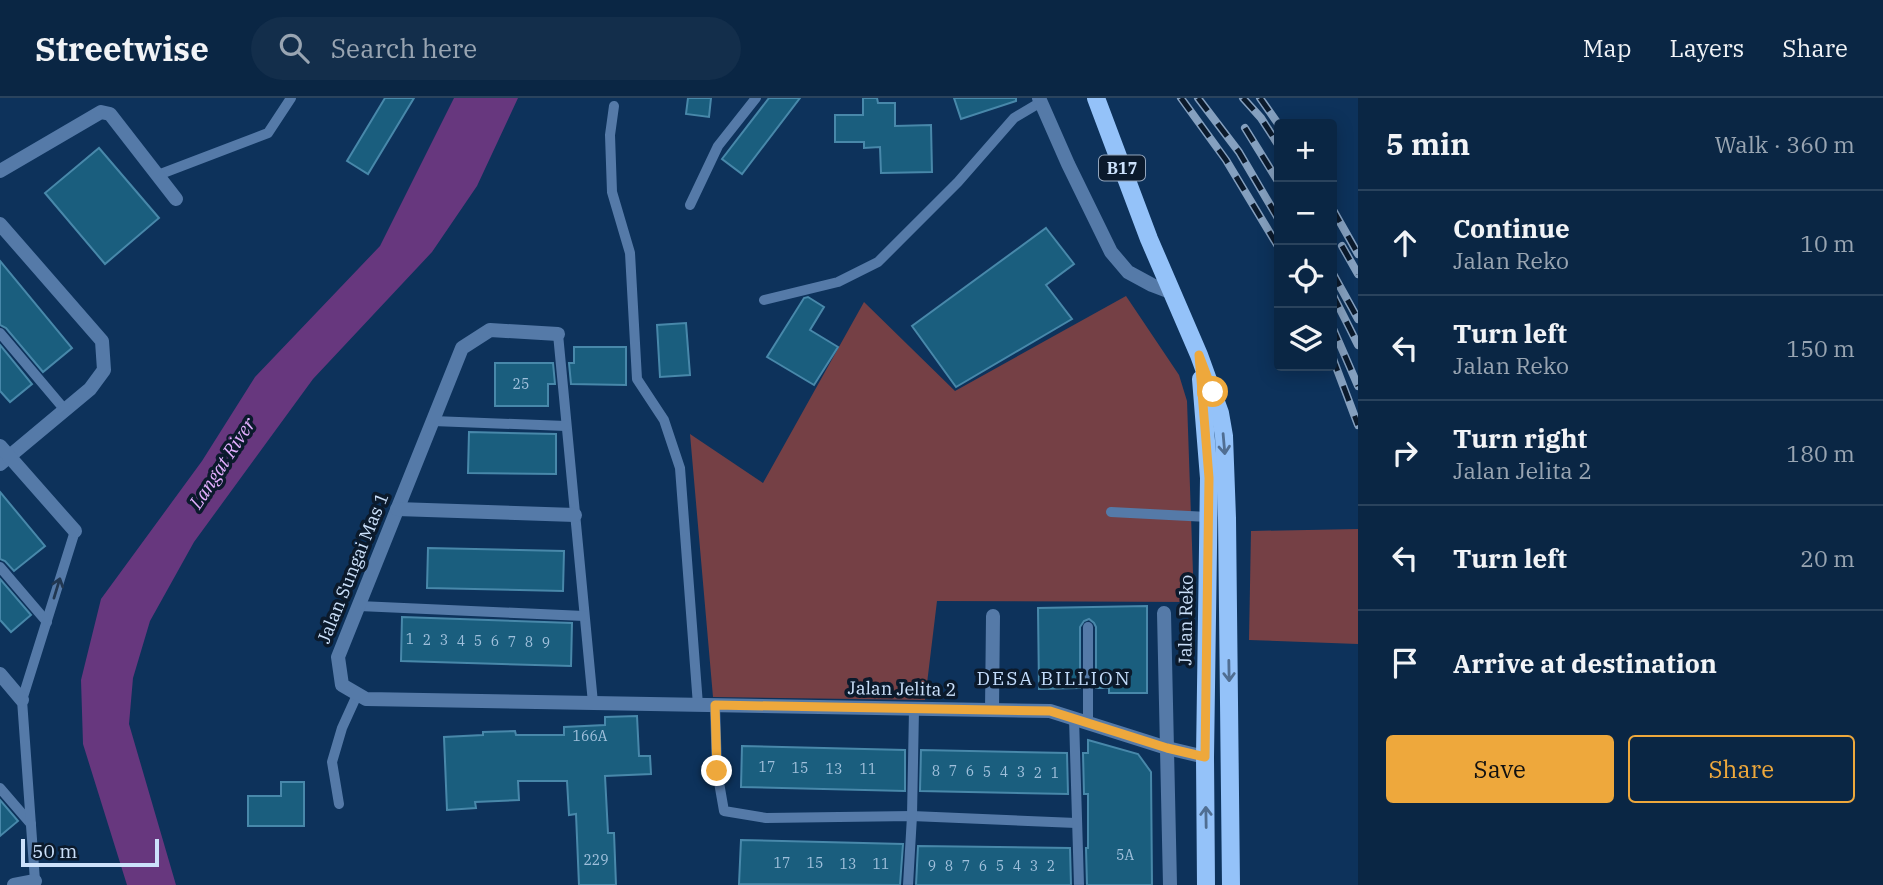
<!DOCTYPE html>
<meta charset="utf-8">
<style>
body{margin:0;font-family:"IBM Plex Serif",serif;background:#132e4b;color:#f1f3f6}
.controls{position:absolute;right:21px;top:21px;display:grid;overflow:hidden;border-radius:7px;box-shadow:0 4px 18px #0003}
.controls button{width:63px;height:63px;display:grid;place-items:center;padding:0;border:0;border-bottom:2px solid #2a435d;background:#0a2644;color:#f1f3f6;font:35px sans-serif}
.scale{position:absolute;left:21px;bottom:18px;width:138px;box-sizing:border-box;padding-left:7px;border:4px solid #cce1fb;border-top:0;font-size:19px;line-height:24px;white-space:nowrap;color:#cce1fb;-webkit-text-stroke:5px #0b1a2c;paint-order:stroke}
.stop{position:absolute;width:21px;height:21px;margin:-16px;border:5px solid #eea83c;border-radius:50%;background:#fff}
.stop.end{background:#eea83c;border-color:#fff;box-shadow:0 2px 7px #0008}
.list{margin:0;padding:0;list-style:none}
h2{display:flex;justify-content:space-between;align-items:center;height:91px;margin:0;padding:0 28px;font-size:30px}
h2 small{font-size:23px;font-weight:400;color:#99a5b2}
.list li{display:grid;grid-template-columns:46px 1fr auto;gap:21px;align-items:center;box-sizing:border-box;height:105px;padding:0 28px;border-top:2px solid #2a435d}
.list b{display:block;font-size:26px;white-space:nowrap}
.list p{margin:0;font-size:23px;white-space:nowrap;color:#99a5b2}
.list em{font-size:23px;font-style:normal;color:#99a5b2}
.actions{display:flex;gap:14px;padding:21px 28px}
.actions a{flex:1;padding:16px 0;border:2px solid #eea83c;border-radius:7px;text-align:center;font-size:24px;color:#eea83c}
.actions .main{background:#eea83c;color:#111}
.icon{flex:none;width:38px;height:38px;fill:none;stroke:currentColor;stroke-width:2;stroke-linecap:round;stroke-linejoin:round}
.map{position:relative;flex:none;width:1358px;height:787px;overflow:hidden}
header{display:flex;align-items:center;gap:42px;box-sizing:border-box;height:98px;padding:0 35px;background:#0a2644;border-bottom:2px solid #2a435d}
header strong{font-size:33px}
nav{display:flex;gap:38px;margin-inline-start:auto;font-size:24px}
.search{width:490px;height:63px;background:#132e4b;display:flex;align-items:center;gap:18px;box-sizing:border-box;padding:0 24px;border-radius:38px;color:#99a5b2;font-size:26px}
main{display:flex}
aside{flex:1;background:#0a2644}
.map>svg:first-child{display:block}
</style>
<header>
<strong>Streetwise</strong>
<div class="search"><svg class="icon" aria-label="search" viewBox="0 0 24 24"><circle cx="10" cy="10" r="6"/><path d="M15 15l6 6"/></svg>Search here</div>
<nav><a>Map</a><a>Layers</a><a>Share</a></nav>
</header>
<main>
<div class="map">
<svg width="1358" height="787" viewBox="0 0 1358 787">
<rect width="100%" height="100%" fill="#0d325b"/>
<g fill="#754045">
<path d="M1126 198 1179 277 1187 303 1194 504 937 503 925 602 713 599 690 336 763 385 864 204 955 293Z"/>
<path d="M1358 431V546L1249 542 1251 433Z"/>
</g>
<path fill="#67377e" d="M454 0H518L477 88 432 154 313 281 194 444 150 523 133 580 129 626 176 787H127L83 646 81 582 101 501 202 363 255 279 380 148Z"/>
<g fill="#1a5e7e" stroke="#4888aa" stroke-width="2">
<path d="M385 0H414L368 76 347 63Z"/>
<path d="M688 0H711L709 19 686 16Z"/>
<path d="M769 0H800L742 76 722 61Z"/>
<path d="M863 0H877L878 5H895V28L931 27 932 74 881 75 880 49 864 50V44H835V17H863Z"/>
<path d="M954 0H1016V3L961 21Z"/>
<path d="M99 50 159 120 105 166 45 95Z"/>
<path d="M1046 130 1074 166 1046 187 1072 221 956 289 912 228Z"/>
<path d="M0 163 72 250 43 274 6 230 0 227Z"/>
<path d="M808 199 824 209 810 232 838 249 814 287 767 259 804 200Z"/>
<path d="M686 225 690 277 660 279 657 227Z"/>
<path d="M0 247 32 286 10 304 0 293Z"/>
<path d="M574 249H626V287L571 286 569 265H574Z"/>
<path d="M495 265H553L555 286H548V308H495Z"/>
<path d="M469 334 556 336V376L468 375Z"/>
<path d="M0 394 45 448 14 473 5 463 0 461Z"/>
<path d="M428 450 564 453 563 493 427 490Z"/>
<path d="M0 481 31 517 11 534 0 522Z"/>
<path d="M1147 508V595H1109V590H1096V529L1094 525 1089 521 1084 523 1080 529V590L1039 591 1038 510Z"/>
<path d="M402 519 572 525 571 568 401 563Z"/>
<path d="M637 618 639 658H650L651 676 605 678 608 735H614L616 787H579L576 716 569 717 567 683H518L519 702 475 704 476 710 447 712 444 639 483 637V634L515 633 516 637H564V629L605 627V619Z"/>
<path d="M1088 642 1138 656 1151 674 1152 787H1087L1086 750H1088V696H1084L1083 655H1088Z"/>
<path d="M742 648 905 652V693L741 689Z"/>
<path d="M921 652 1067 655 1068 696 920 693Z"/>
<path d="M281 684H304V728H248V698H281Z"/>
<path d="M0 702 18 723 0 738Z"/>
<path d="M741 742 903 746 900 787 739 786Z"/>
<path d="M918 748 1070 750 1071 787H916Z"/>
</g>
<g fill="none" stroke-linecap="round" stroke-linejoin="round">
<g stroke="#557aa8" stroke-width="10">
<path d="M614 8 610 37 612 94 630 155 637 281 664 322 680 370 698 607"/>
<path d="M158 77 268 35 291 0"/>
<path d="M690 107 718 48 756 0"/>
<path d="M764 202 838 184 878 164 958 84 1014 20 1041 4"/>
<path d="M0 235 65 312"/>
<path d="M558 236 593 605"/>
<path d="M433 323 566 328"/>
<path d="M1111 414 1208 419"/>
<path d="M0 469 47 524"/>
<path d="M359 508 584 518"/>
<path d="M1088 529V625"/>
<path d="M715 607 717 673 724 713 766 720 912 718 1076 725"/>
<path d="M1074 620 1079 787"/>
<path d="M0 690 31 726"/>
<path d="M339 706 332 664 342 630 357 597"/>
<path d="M35 783 22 602 75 433"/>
<path d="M908 787 912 718 914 611"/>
</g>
<g stroke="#557aa8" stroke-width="14">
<path d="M1039 0 1068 66 1111 154 1128 174 1152 187 1173 195"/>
<path d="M0 73 101 14 110 16 176 101"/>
<path d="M0 126 102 243 104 272 90 291 0 366"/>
<path d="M558 236 490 232 462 250 338 559 342 587 366 601 1050 613 1167 650 1205 659"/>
<path d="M0 348 75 433"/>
<path d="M397 411 575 417"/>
<path d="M1164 515 1170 787"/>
<path d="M0 576 22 602"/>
<path d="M992 612 993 518"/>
<path d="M14 787 35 783"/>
</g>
<g stroke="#94c2f9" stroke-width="18">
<path d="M1096 0 1149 141 1199 257 1220 315 1224 338 1227 420 1231 787"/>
<path d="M1201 281 1209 380 1205 659 1206 787"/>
</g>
<g stroke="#85a0bf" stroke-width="8">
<g id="rail">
<path d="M1181 0 1226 62 1279 150"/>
<path d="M1198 0 1239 54 1279 122"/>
<path d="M1243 0 1261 20 1279 48"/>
<path d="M1260 0 1279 27"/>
<path d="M1245 30 1279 85"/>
<path d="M1332 110 1358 156"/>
<path d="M1342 148 1358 176"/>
<path d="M1332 174 1358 221"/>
<path d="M1332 195 1358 247"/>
<path d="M1332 228 1358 288"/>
<path d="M1332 258 1358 327"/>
</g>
</g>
<use href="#rail" stroke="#0b1a2c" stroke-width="5" stroke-dasharray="16" stroke-linecap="butt"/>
</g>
<defs><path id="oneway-shaft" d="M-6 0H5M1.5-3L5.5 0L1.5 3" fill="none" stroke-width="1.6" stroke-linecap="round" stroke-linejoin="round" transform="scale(1.75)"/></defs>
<g stroke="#506e92">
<use href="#oneway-shaft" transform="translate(1224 346) rotate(85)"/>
<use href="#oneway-shaft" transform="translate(1229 573) rotate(89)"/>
<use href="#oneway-shaft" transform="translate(1206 719) rotate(-91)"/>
</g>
<use stroke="#213751" href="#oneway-shaft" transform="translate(57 490) rotate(-73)"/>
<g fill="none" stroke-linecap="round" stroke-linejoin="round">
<path stroke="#eea83c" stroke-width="9" d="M717 673 715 607 1050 613 1167 650 1205 659 1209 380 1199 257 1213 294"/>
</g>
<g text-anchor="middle" stroke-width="7" stroke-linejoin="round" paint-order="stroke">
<g font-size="14" fill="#a0c0dc">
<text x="521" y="291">25</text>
<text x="410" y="546">1</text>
<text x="427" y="547">2</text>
<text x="444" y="547">3</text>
<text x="461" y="548">4</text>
<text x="478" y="548">5</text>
<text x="495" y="548">6</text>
<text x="512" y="549">7</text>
<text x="529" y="549">8</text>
<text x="546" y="550">9</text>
<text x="590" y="643">166A</text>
<text x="767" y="674">17</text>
<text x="800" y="675">15</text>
<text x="834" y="676">13</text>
<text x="868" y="676">11</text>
<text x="936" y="678">8</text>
<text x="953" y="678">7</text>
<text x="970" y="678">6</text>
<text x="987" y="679">5</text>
<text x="1004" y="679">4</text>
<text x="1021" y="679">3</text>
<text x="1038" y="680">2</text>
<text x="1055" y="680">1</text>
<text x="1125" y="762">5A</text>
<text x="596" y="767">229</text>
<text x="782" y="770">17</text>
<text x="815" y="770">15</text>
<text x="848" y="771">13</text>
<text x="881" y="771">11</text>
<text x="932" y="773">9</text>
<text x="949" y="773">8</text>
<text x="966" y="773">7</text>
<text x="983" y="773">6</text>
<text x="1000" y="773">5</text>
<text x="1017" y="773">4</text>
<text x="1034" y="773">3</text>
<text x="1051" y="773">2</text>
</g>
<rect fill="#0b1a2c" stroke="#92a5bd" stroke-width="2" x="1099" y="57.5" width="46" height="25" rx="5"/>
<g font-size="16" font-weight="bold" fill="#cce1fb">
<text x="1122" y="76">B17</text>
</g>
<g font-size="18" fill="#cce1fb" stroke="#0b1a2c">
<text transform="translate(353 470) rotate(-68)" y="6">Jalan Sungai Mas 1</text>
<text transform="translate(1186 522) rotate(-89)" y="6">Jalan Reko</text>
<text transform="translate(902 591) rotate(1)" y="6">Jalan Jelita 2</text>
</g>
<g font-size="19" font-style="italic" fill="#e3affe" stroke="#0b1a2c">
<text transform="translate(222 365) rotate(-57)" y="7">Langat River</text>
</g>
<g font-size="19" letter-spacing="2" fill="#c3dcfb" stroke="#0b1a2c">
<text x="1054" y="587">DESA BILLION</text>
</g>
</g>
</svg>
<div class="controls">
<button>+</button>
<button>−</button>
<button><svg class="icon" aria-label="locate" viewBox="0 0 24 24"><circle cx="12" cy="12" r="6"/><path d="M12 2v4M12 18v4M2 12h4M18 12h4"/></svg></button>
<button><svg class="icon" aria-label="layers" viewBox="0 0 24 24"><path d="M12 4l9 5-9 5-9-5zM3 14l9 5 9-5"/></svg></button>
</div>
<div class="scale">50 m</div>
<div class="stop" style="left:1213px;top:294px"></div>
<div class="stop end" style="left:717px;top:673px"></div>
</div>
<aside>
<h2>5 min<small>Walk · 360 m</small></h2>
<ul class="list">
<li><svg class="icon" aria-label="ahead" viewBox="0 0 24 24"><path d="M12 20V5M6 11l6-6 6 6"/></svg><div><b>Continue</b><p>Jalan Reko</p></div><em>10 m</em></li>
<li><svg class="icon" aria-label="left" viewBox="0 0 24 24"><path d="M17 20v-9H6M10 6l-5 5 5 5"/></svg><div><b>Turn left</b><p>Jalan Reko</p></div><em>150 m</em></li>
<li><svg class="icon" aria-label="right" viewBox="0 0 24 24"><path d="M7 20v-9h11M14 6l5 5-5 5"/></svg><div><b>Turn right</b><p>Jalan Jelita 2</p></div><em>180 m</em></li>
<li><svg class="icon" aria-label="left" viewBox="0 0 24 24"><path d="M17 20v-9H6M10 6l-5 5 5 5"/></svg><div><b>Turn left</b></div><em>20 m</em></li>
<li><svg class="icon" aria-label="arrive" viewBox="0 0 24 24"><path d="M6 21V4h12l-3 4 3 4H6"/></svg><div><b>Arrive at destination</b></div></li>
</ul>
<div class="actions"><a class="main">Save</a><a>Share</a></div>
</aside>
</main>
